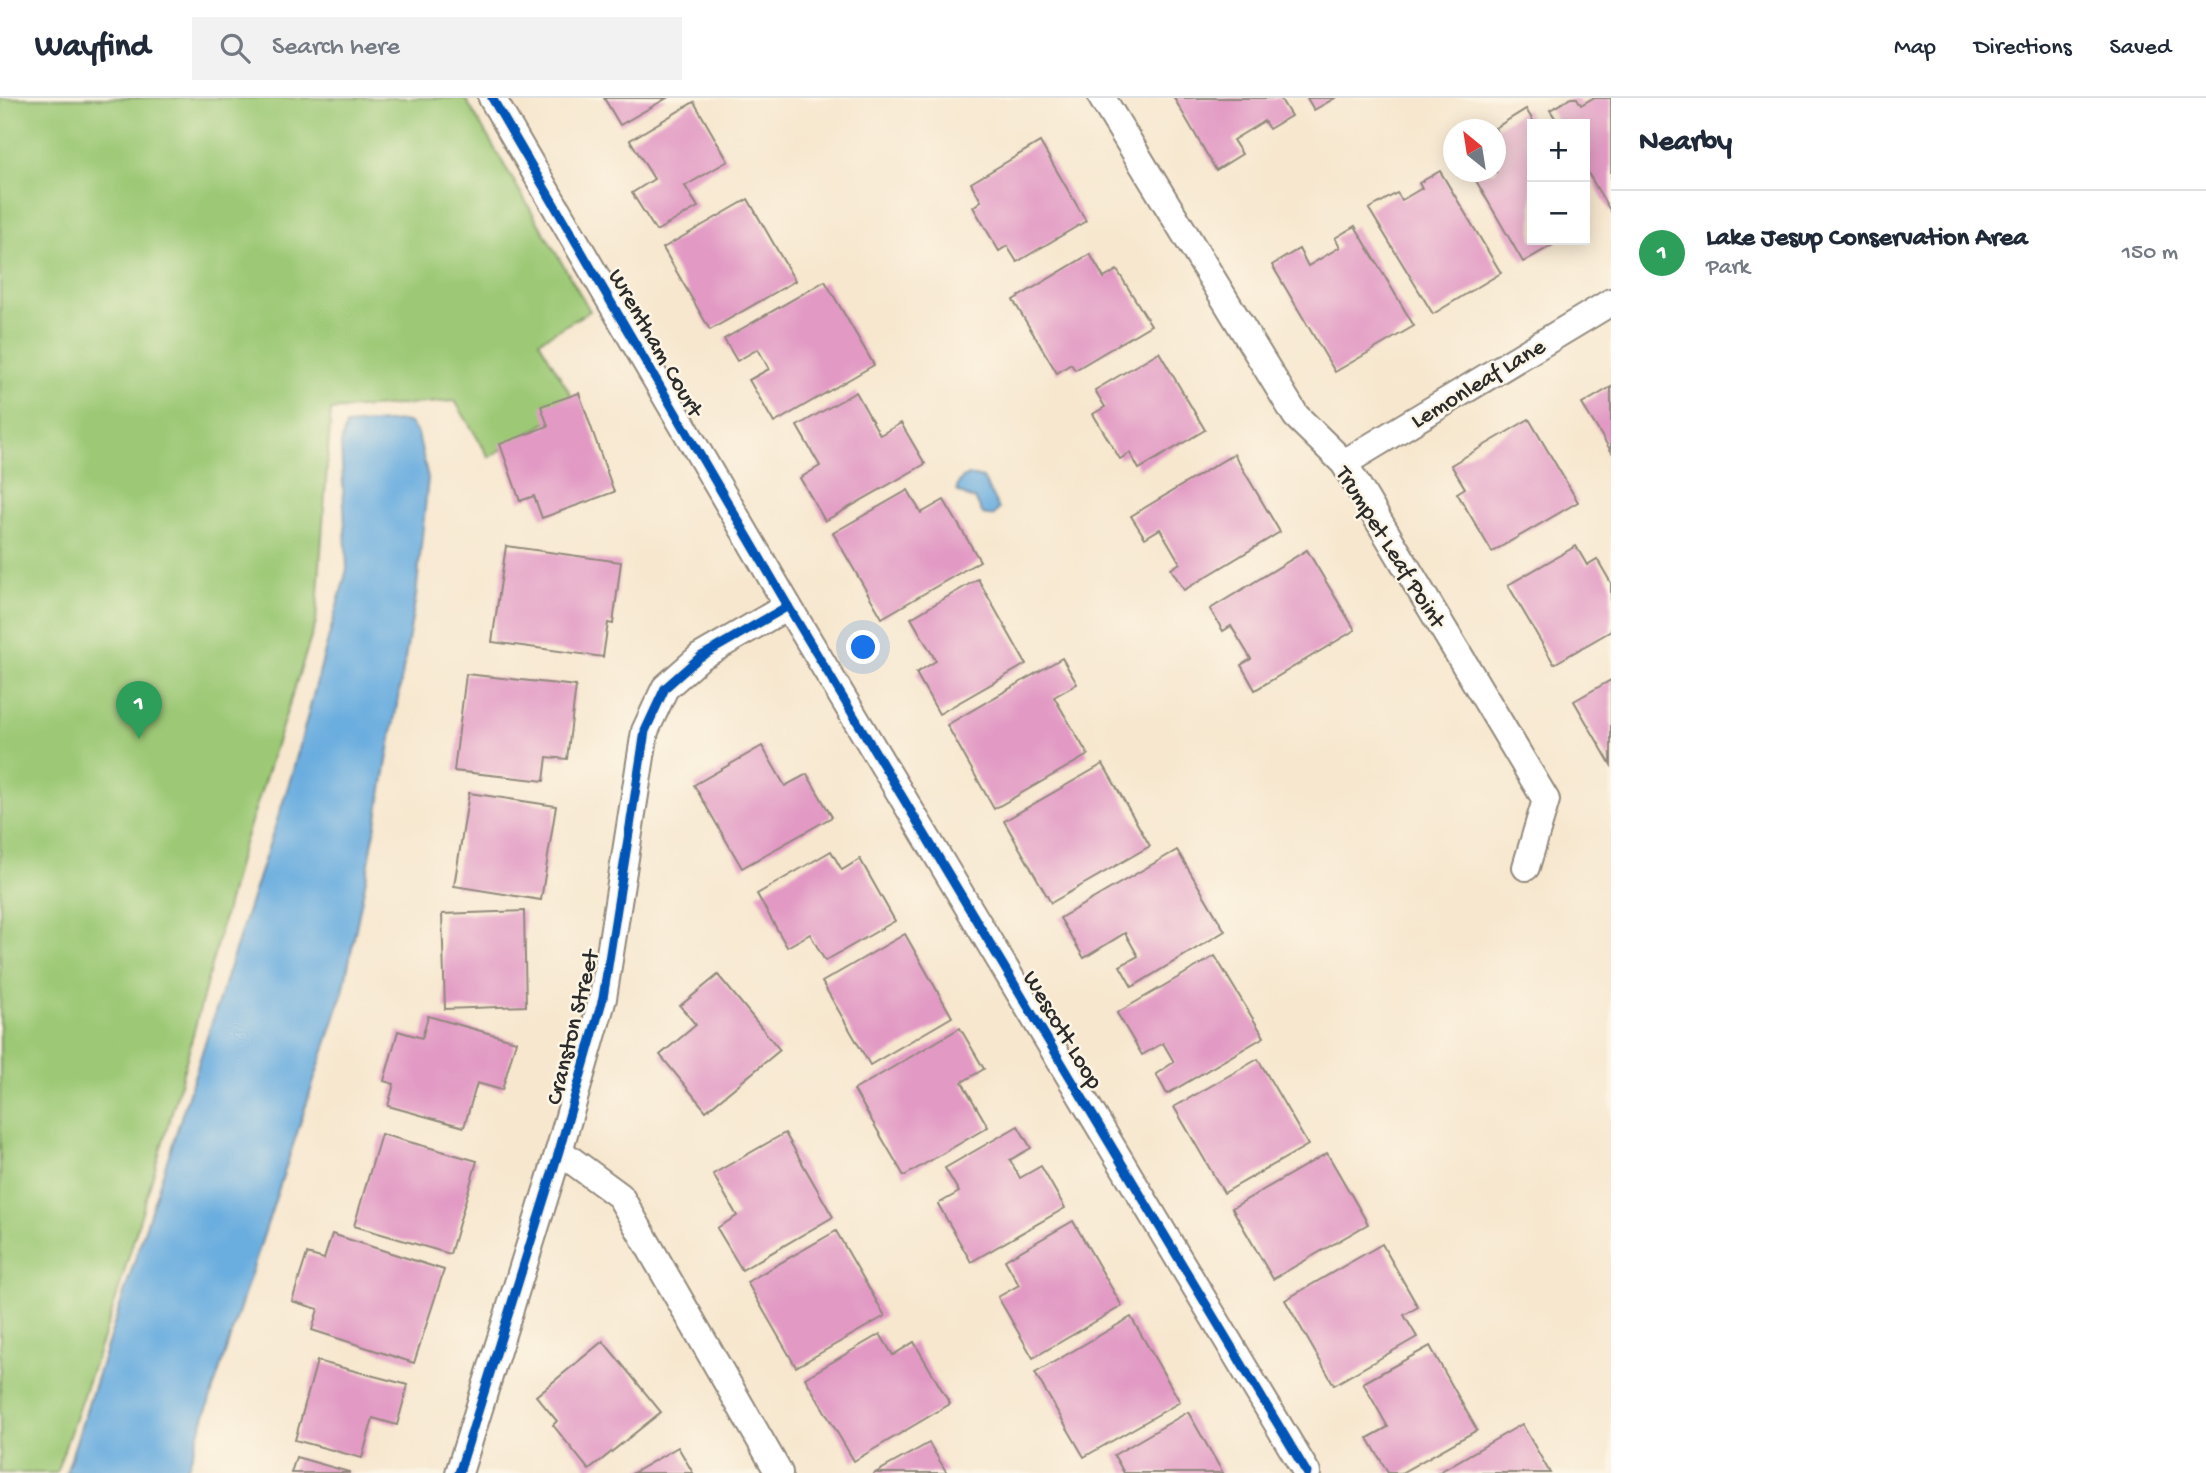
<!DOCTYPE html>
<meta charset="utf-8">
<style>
body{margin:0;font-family:"Gochi Hand",sans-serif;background:#f2f2f3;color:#1f2937}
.controls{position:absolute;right:21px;top:21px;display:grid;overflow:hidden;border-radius:0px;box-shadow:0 4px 18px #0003}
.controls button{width:63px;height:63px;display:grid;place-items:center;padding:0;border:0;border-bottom:2px solid #e0e1e3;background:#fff;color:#1f2937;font:35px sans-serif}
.compass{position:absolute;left:1443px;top:21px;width:63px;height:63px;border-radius:50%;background:#fff;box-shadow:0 4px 18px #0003;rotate:330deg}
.you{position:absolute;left:864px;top:550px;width:24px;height:24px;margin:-18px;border:5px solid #fff;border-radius:50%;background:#1a73e8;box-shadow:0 0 0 10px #1a73e833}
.badge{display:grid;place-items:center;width:46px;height:46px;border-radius:50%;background:#b5179e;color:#fff;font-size:23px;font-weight:700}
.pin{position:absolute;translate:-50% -58px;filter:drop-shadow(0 2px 4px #0008)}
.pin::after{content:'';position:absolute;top:37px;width:24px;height:21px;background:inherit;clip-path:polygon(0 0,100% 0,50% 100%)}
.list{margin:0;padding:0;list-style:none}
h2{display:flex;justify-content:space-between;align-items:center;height:91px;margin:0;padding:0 28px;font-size:30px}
h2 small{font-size:23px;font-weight:400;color:#747a83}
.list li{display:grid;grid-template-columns:46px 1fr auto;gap:21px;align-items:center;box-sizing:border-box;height:126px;padding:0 28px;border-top:2px solid #e0e1e3}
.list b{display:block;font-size:26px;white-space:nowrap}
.list p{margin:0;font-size:23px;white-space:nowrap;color:#747a83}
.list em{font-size:23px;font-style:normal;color:#747a83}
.icon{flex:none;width:38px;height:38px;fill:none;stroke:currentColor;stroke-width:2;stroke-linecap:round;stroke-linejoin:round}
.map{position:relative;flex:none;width:1611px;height:1375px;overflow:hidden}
header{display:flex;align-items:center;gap:42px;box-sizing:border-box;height:98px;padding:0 35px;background:#fff;border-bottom:2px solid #e0e1e3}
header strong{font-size:33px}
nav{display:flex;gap:38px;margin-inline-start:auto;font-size:24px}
.search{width:490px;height:63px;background:#f2f2f3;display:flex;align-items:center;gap:18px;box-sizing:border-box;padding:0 24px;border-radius:0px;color:#747a83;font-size:26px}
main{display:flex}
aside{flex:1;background:#fff}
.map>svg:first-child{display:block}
</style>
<header>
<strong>Wayfind</strong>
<div class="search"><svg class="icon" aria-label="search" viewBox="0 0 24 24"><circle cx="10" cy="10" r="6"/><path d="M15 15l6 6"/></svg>Search here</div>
<nav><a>Map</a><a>Directions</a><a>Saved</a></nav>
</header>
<main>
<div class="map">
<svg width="1611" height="1375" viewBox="0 0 1611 1375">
<rect width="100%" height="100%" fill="#fcf5e5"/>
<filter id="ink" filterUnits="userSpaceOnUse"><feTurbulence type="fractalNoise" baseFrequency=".0143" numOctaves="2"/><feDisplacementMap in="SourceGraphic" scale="14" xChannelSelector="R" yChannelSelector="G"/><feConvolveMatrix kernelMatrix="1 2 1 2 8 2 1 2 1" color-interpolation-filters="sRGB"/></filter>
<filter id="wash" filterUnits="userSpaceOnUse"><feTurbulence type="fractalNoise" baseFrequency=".00686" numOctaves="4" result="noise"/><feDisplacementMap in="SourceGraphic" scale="28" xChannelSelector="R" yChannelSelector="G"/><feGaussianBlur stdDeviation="1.57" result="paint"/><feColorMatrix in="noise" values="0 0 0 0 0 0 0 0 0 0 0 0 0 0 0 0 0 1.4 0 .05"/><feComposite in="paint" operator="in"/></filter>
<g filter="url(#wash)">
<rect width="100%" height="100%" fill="#f7e7cf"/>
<path fill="#9dc976" stroke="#647a50" stroke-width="2" d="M0 0H465L590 213 539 243 577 307 489 359 455 303 331 312 316 524 240 758 179 990 113 1211 56 1375H0Z"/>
<g fill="#6baddf" stroke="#4b6c85" stroke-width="2">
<path d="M403 323 410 325 418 336 428 380 416 498 368 771 343 894 186 1375H66L292 676 347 471 341 346 346 327Z"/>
<path d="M969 377 983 380 999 411 993 418 983 416 975 401 970 400 957 393C957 384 961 380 969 377Z"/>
</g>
<g id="blocks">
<g fill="#e29ac4">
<path d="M604 0H667L620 27Z"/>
<path d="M1174 0H1280L1291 18 1269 31 1264 23 1233 42 1242 56 1216 72Z"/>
<path d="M1307 0H1335L1314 12Z"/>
<path d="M1571 0H1577L1581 7 1593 0H1611V114L1585 70V26H1559L1550 12Z"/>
<path d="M694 4 728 63 685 88 698 109 656 133 632 95 654 81 630 42Z"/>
<path d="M1526 11 1535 26H1532V142H1555L1556 145 1523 164 1471 74H1496V32H1492Z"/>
<path d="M1040 44 1086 123 1017 164 1007 148 999 153 973 109 981 103 971 85Z"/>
<path d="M1440 73 1501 175 1433 216 1369 111 1397 95 1402 102 1422 90 1419 85Z"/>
<path d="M748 101 795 183 710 232 663 150Z"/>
<path d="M1355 128 1414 228 1335 274 1272 167 1299 151 1308 168 1340 149 1335 140Z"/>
<path d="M1090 156 1104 180 1117 172 1151 227 1075 272 1071 266 1057 275 1013 202Z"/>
<path d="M825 183 874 267 774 325 749 282 769 271 758 251 737 263 724 241Z"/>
<path d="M1159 254 1205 332 1139 371 1130 355 1120 361 1093 316 1105 309 1095 292Z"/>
<path d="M1611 289V353L1582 306Z"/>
<path d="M856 294 880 337 901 325 925 366 825 423 800 380 820 368 797 328Z"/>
<path d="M579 295 614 394 542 420 534 398 520 403 500 346 548 328 541 308Z"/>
<path d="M1529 321 1578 404 1492 454 1457 395 1465 390 1451 367Z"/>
<path d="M1234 356 1280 434 1184 492 1171 471 1180 465 1160 431 1145 440 1131 418Z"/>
<path d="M908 392 921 415 944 402 980 463 882 520 833 435Z"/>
<path d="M506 448 621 464 613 526 608 525 603 559 492 544Z"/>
<path d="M1576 448 1587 467 1597 461 1611 485V533L1554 566 1508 487Z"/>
<path d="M1307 452 1355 532 1255 592 1241 567 1251 561 1231 528 1223 533 1210 511Z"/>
<path d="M978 481 1026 566 939 616 916 575 936 563 911 520Z"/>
<path d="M1062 560 1077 586 1054 599 1088 657 994 711 947 627Z"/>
<path d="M466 576 576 588 567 661 547 659 544 683 454 673Z"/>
<path d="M1611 582V667L1574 603Z"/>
<path d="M762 648 785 688 807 676 832 719 742 770 694 687Z"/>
<path d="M1103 666 1150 748 1051 805 1004 723Z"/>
<path d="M469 695 556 708 541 802 454 788Z"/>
<path d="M1177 752 1225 833 1132 889 1120 868 1138 858 1125 835 1084 860 1060 820Z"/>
<path d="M831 753 842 772 860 761 895 823 825 863 810 836 787 849 757 796Z"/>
<path d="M524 813 526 908 445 911 442 816Z"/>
<path d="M905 836 952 919 870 967 822 884Z"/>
<path d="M1215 858 1264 939 1167 996 1156 976 1174 964 1163 945 1142 957 1117 915Z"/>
<path d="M718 877 780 952 706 1013 660 957 696 927 680 908Z"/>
<path d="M428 918 516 943 502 992 477 985 464 1029 388 1008 394 986 384 983 398 933 422 940Z"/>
<path d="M960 930 984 971 962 984 988 1029 904 1078 854 992Z"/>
<path d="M1258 961 1308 1047 1224 1095 1174 1009Z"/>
<path d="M1018 1028 1031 1050 1010 1062 1020 1080 1041 1068 1065 1110 971 1164 938 1106 959 1094 945 1070Z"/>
<path d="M785 1035 833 1119 742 1172 717 1130 737 1118 713 1076Z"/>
<path d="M381 1036 477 1063 450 1156 354 1128Z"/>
<path d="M1327 1055 1368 1126 1273 1181 1232 1110Z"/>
<path d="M1073 1123 1122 1208 1033 1260 998 1199 1019 1187 1005 1162Z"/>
<path d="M836 1133 885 1218 796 1269 747 1184Z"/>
<path d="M332 1136 444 1172 414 1265 312 1232 318 1211 292 1203 307 1156 324 1161Z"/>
<path d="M1382 1146 1418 1209 1404 1217 1417 1239 1334 1287 1285 1202Z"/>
<path d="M1131 1219 1180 1304 1084 1359 1035 1275Z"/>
<path d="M880 1236 893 1257 914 1244 950 1306 854 1363 805 1280Z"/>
<path d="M603 1243 661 1314 589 1372 553 1327 557 1323 536 1298Z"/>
<path d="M1430 1248 1477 1332 1401 1375H1388L1368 1340 1388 1329 1363 1285Z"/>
<path d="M317 1263 408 1287 397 1327 373 1320 362 1360 295 1342Z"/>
<path d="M1188 1314 1223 1375H1124L1114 1357Z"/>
<path d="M1522 1326 1550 1375H1438Z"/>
<path d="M929 1345 947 1375H875Z"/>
<path d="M678 1349 693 1375H633Z"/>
<path d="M296 1359 349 1374V1375H291Z"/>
</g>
</g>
</g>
<g filter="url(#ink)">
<use href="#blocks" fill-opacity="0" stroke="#91897d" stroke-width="2"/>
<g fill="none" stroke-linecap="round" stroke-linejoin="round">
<g stroke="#91897d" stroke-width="30">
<g id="street">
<path d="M492 0 788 508 1307 1375"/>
<path d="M1102 0 1296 318 1344 365 1546 702 1526 769"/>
<path d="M1344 365 1611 204"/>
<path d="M559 1053 620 1098 779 1375"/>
<path d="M459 1375 559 1053 603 900 645 633 665 590 700 559 788 508"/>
</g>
</g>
<use href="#street" stroke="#fff" stroke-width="26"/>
<g stroke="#fcf5e5" stroke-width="13">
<g id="cycleway">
<path d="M492 0 788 508 1307 1375"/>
<path d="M459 1375 559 1053 603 900 645 633 665 590 700 559 788 508"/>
</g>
</g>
<use href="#cycleway" stroke="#0057b8" stroke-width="9"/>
</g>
</g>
<g text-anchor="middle" stroke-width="5" stroke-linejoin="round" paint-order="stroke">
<g font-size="24" fill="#2b2b2b" stroke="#fcf5e5">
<text transform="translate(657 244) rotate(60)" y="8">Wrentham Court</text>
<text transform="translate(1477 284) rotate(-31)" y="8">Lemonleaf Lane</text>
<text transform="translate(1392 448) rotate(58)" y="8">Trumpet Leaf Point</text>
<text transform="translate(571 929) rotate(-76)" y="8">Cranston Street</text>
<text transform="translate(1064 931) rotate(59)" y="8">Wescott Loop</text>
</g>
</g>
</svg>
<div class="controls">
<button>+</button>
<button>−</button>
</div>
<svg class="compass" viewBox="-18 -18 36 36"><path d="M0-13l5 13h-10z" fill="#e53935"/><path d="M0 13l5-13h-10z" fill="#747a83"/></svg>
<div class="you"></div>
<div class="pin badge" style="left:139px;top:641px;background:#2e9e5b">1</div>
</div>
<aside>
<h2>Nearby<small></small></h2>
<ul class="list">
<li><span class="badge" style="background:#2e9e5b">1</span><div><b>Lake Jesup Conservation Area</b><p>Park</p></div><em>150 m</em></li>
</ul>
</aside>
</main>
